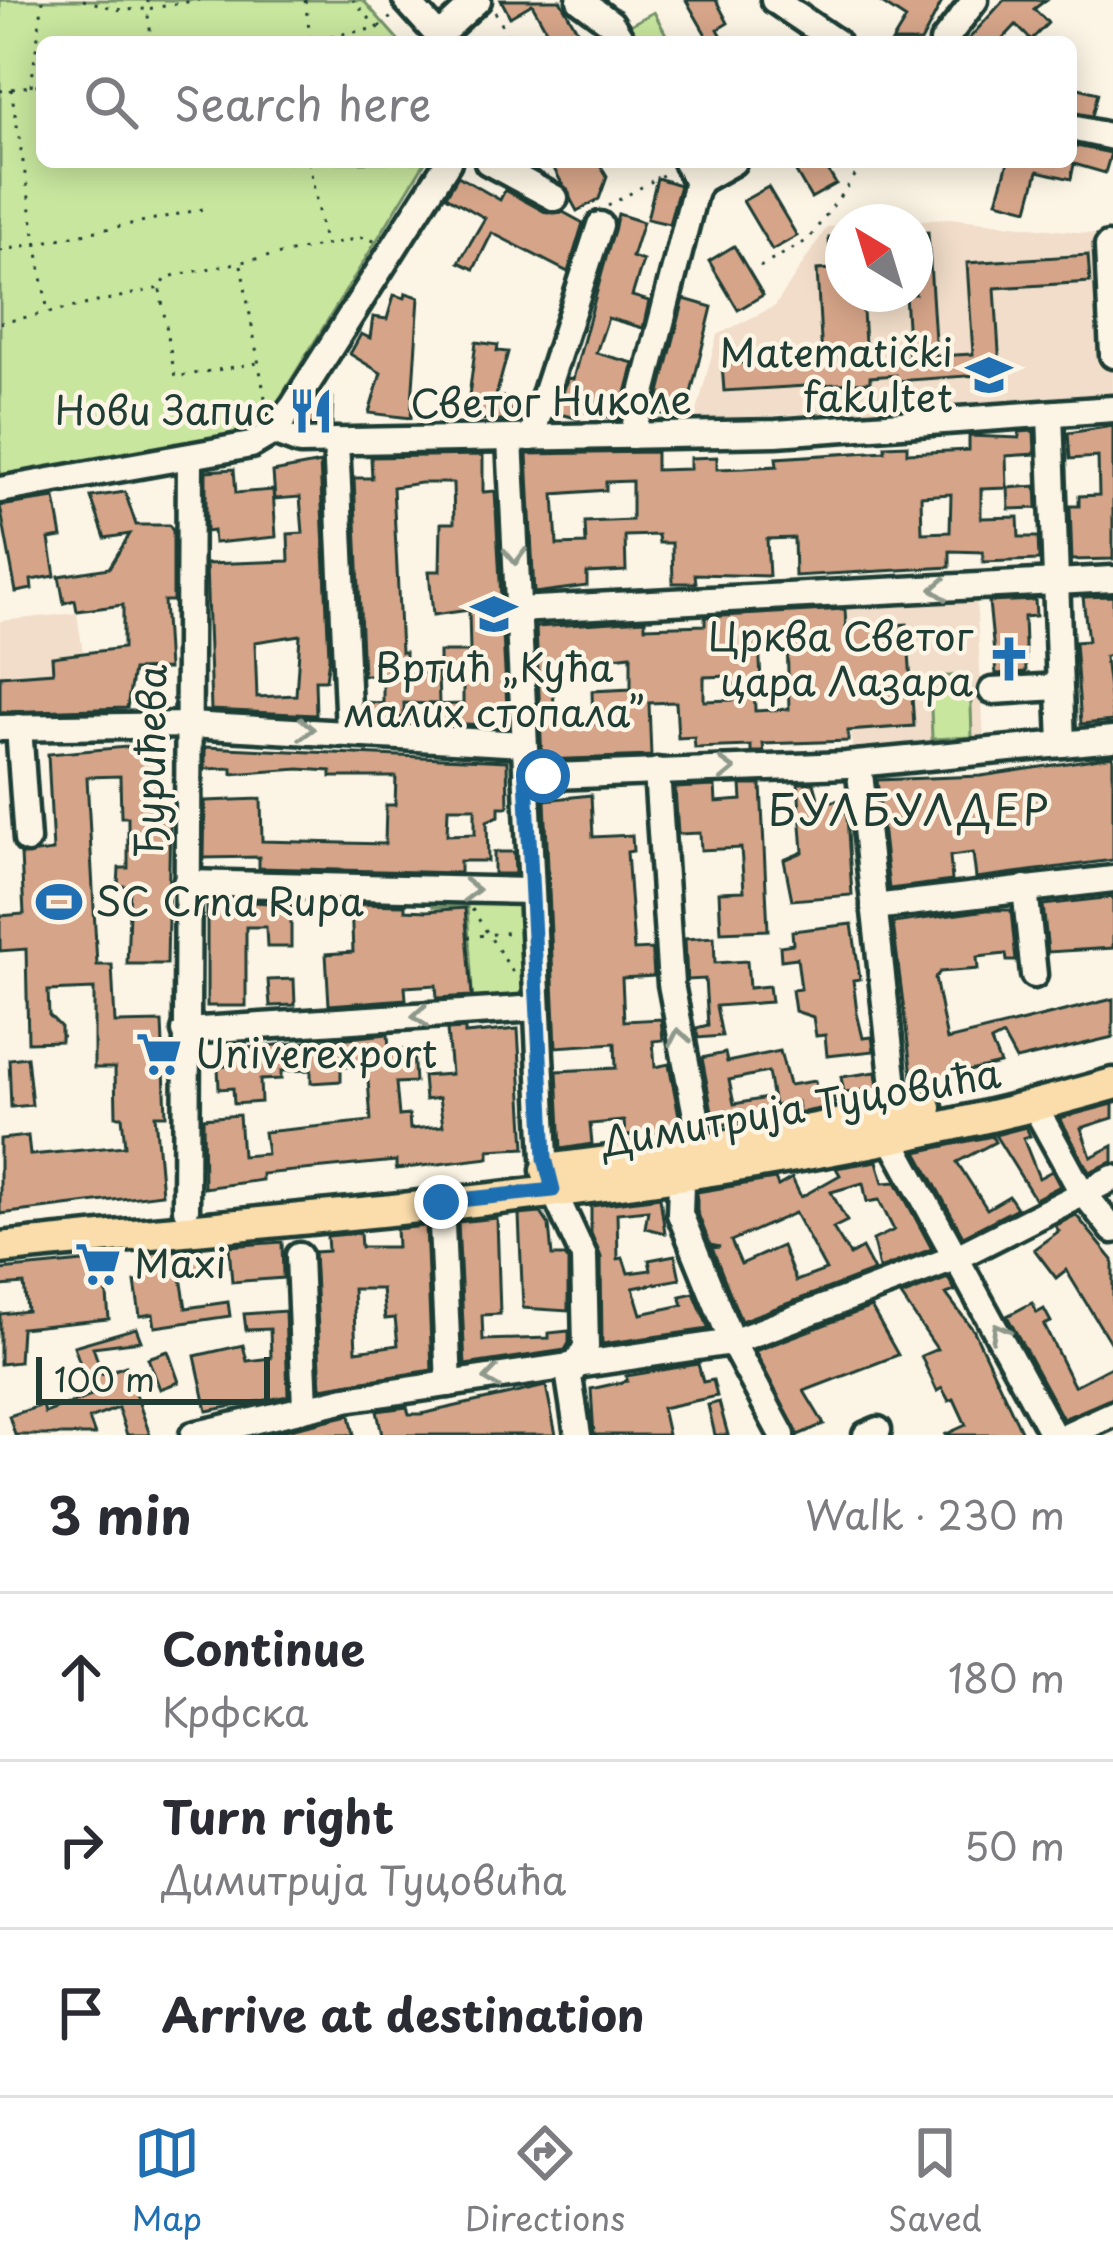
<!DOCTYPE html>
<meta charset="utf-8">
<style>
body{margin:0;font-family:"Playpen Sans",sans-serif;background:#f7f7f7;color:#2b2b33}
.compass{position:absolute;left:825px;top:204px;width:108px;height:108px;border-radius:50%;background:#fff;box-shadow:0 6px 30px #0003;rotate:322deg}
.scale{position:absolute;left:36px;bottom:30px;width:234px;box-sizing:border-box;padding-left:12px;border:6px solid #1f3d34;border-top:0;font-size:33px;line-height:42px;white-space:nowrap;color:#1f3d34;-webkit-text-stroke:9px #fcf5e5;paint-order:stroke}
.stop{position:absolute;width:36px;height:36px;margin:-27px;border:9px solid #1f6fb2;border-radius:50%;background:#fff}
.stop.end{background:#1f6fb2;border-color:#fff;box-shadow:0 3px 12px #0008}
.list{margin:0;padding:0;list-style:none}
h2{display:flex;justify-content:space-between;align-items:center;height:156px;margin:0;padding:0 48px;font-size:51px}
h2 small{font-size:39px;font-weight:400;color:#7c7c81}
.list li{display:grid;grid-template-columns:78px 1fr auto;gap:36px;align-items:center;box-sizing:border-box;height:168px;padding:0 48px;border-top:3px solid #e1e1e2}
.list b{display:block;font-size:45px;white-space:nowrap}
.list p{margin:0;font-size:39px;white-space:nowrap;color:#7c7c81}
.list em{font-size:39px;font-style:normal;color:#7c7c81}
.icon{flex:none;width:66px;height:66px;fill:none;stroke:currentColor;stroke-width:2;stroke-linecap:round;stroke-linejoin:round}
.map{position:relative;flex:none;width:1113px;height:1435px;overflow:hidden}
.search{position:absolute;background:#fff;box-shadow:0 6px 30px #0003;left:36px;right:36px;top:36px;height:132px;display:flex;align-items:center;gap:30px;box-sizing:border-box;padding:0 42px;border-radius:18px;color:#7c7c81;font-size:45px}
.sheet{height:660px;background:#fff}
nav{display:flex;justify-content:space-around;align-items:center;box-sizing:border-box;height:168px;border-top:3px solid #e1e1e2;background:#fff;font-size:33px;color:#7c7c81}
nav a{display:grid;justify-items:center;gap:6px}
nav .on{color:#1f6fb2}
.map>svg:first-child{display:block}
</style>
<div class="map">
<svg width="1113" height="1435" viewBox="0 0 1113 1435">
<rect width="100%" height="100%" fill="#fcf5e5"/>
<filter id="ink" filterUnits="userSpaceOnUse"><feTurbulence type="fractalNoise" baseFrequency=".00833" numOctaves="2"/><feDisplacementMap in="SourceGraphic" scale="24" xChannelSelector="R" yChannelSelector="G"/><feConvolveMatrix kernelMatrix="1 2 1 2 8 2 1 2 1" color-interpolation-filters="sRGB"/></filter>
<g filter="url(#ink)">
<g fill="#f1ddc9">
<path d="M949 218 1113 236V400L695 419 717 335 775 306 827 227 843 226V294H915V222H892Z"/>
<path d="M976 596 984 740 852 751 847 608Z"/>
<path d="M77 613 92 713 0 719V621Z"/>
</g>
<g fill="#c8e69e" stroke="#749269" stroke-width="3">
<path d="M0 0H363L400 42H42V162H425L272 411 237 434 201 443 0 477Z"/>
<path d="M654 12 670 42H635L626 27Z"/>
<path d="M970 675 972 737 932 739 930 677Z"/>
<path d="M431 891 522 897 529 1001 473 1006 467 907H433Z"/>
</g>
<g fill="#d6a589" stroke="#1f3d34" stroke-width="3" fill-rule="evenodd">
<path d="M501 0H560L584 42H553L532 4 510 17Z"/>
<path d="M686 0H716L728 23 718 29 725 42H710Z"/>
<path d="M877 0H943L921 42H892L906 19Z"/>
<path d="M1004 0H1046L1034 9 1048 23 1031 40 1016 25 1000 42H966Z"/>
<path d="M1071 86 1098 93 1092 116 1071 112Z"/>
<path d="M1071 145 1111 153 1105 173 1074 164 1071 179 1038 171 1028 209 997 201 1008 162H1071Z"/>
<path d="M563 162H598L607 177 599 199 577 211 553 167Z"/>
<path d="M790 162H823L836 184 811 198Z"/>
<path d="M458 176 500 200 505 190 547 213 563 212 583 223 568 272 492 233 474 269 459 262 485 218 446 196Z"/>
<path d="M657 178 680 185 669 224 647 219Z"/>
<path d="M768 187 797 236 772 250 743 201Z"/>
<path d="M618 214 643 222 632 257 643 261 632 296 649 301 643 328 608 318 596 353 634 363 619 419 581 411 579 419 556 413 568 378 573 379Z"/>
<path d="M928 232 936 356 973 354 967 263 1088 255 1090 282 995 288 1001 384 981 385 980 375 896 381V375L870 377V382L724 391 722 364 822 358 817 270 831 269 829 238 843 237V294H862L866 361 909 358 905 294H915V233Z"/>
<path d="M734 246 763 295 738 310 709 261Z"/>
<path d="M406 293 419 297 411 418 369 413 381 373 350 354 361 334 370 338 373 317 387 319 394 295 405 298Z"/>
<path d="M684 299 712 307 685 418H678L655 412Z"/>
<path d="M476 342 498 345 497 351 508 352 496 396 515 399 513 411 522 412 519 421 466 419Z"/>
<path d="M333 398 332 424 301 425 317 399Z"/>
<path d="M1113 426V559L1072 560 1070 506H1079V496L1099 495 1098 457 1070 459 1068 433Z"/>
<path d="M1034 431 1035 454 1006 456 1007 488 981 489V518L1018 517 1019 537H1038L1039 560 983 562V552L950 551V567L795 576 794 538 767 539 769 576 695 574 696 583H673L672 543H659L658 535 625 536 626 571 587 573V586L534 593 527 454 656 452V470L690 469V458L717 457V469L745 468 777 466 776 458 885 451V446L907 445V453L969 450V436L1019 438V432ZM632 481V520L585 522 586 544 557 545 554 494 606 490V482ZM951 494 950 532 922 533 921 496Z"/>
<path d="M483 455V492L495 491 507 707 484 708V725L429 722 428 705 463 704V680H439V652H470L469 610 433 615 429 571H440L441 523H454L453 483H421L393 487 401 652H405V674L438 673 439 704 404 703V717L365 718 364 702 383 703V675H363L354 478H372L371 457Z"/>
<path d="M320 463 329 657 326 680H315L316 715 211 710 206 564 289 561 288 534 303 533 300 497 275 499 273 472ZM300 635 296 695 257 697 255 642Z"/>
<path d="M234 469 236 493 273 490 276 537 214 543 213 531 206 532V471Z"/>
<path d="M1036 486 1037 508 1009 509 1008 488Z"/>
<path d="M125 492 136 525H169L173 531V601H164L168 669 133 670 127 708 0 712V676L53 672 52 657 123 648V605L77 611 75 600 64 603 59 576 109 568 130 534 105 538 91 497Z"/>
<path d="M55 498 62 537 49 539 55 576 31 580 32 589 16 592 0 506Z"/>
<path d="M1113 596V653L1105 657 1113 721 1081 724 1075 642 1088 641 1083 597Z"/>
<path d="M1035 600 1036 616 1024 617 1026 672 996 674 989 602Z"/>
<path d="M845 609 846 628 907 624 914 726 848 731V741L763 744 764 752H751V746L695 748 694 737 678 738 676 702 649 703 651 756 542 760 536 627 645 620V627L705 625V617ZM787 638 789 709 755 711 754 682 761 681 759 640ZM631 655V689L592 691 593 724 555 726 552 664ZM732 676 733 700 704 701V677Z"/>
<path d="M149 745 161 754 162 816H170L167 964H127L130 886H118L119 868H128V817H121L120 776 87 777 97 965H112L115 1023 162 1022 166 1115H155L162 1194 0 1214V1139L28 1136 30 1155 125 1146 122 1116H116L115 1068H94V989L48 991 49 1015 61 1027V1041L28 1042 26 949 0 951V916L24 914 21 855 53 851 48 754Z"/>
<path d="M205 747 507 761 508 807H499V816L487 821 488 861H460V873L259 868V857L204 858 205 801 261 799 262 841 385 844 386 805H395L396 777H331V771L299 769 232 774V768L205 769ZM448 808H475V834L447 835Z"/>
<path d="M1113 756V860L976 878 973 853 950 856 952 881 889 889 877 780 981 776Z"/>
<path d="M798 783H814L819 802 846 800 852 895 792 900 784 860 803 852Z"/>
<path d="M741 785H761L768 930 721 932 719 892 744 891 741 848 701 850 700 833 678 834 675 788 715 786 716 802 742 800Z"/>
<path d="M591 795 593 837 632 835 633 851 627 852 634 950 652 949 654 976 622 978 624 1021 661 1019 663 1040 653 1041 655 1067 669 1064 680 1121 677 1131 625 1136 624 1121 590 1124 592 1144 561 1149 557 1071 616 1068 615 1043 556 1047 545 800Z"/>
<path d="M494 852H514L515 874H494Z"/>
<path d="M1113 897V948L1048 952 1043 905Z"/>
<path d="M207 900 291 904V947H267L266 927H246V1006H207Z"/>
<path d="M351 904 405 905V910L427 911 465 908 472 996 437 998 436 985 405 987 406 999 329 1005 326 954 353 952Z"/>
<path d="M987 910H1011L1016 961H1007L1006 954 977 957 978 969 940 972 935 978 947 1040 1113 999V1037L1016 1060 1003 1036 991 1042 1000 1064 913 1084 893 923Z"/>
<path d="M852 924 860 979 853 980 857 1013 863 1038 872 1037 874 1051 827 1056 825 1035 816 1036 813 1017 795 1011 792 990 801 989 797 958 781 960 780 946 793 944 792 931Z"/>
<path d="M714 937 715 963 747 961 749 988 769 986 771 1002 716 1006 722 1036 698 1038 696 1028 708 1025 705 979 687 980 685 939Z"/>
<path d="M294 979 295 1005 270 1006 268 980Z"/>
<path d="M465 1029V1034L518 1029 525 1148 489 1150V1158L405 1168 396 1169V1161L262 1174V1180L204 1188 203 1118 239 1115 242 1156 267 1154 264 1132 371 1121 367 1066 341 1067V1081L311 1083V1070L281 1071V1079L260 1080 261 1102 234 1104 233 1088 219 1089 218 1067 227 1066 226 1050 388 1034 389 1050 413 1049 415 1082 396 1083 399 1116 409 1115 410 1129 443 1126 439 1098 425 1100 423 1076 451 1074 447 1030Z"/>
<path d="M780 1051 789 1085 815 1081 817 1094 833 1092 835 1106 799 1113 797 1102 774 1106 768 1072 729 1080 734 1104 767 1098 770 1114 715 1127 702 1058 725 1053 727 1062Z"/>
<path d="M27 1057 32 1105 11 1107 9 1059Z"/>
<path d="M876 1072 878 1088 844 1093 841 1077Z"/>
<path d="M1113 1104V1118L1081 1128 1091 1157 1113 1146V1162L1089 1172 1060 1118Z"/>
<path d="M1026 1127 1030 1136 1023 1138 1039 1178 1052 1171 1060 1186 1035 1199 995 1135Z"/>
<path d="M992 1136 995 1142 957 1162 987 1209 1009 1196 1017 1208 963 1236 917 1152Z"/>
<path d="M877 1161 883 1183 896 1182 932 1249 879 1269 873 1240 894 1230 879 1200 867 1202 863 1183 831 1192 847 1221 833 1228 850 1255 862 1248 874 1271 741 1321 712 1248 720 1247 710 1245 697 1211V1192L775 1179 778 1186 792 1178 801 1197 840 1175 836 1168ZM795 1213 826 1270 796 1281 782 1246 741 1264 731 1241Z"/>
<path d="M660 1197 665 1233 645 1228 648 1210 617 1213 618 1259 623 1258 628 1273 651 1270 649 1260 675 1255 680 1279 633 1288 641 1314 683 1305 680 1296 694 1293 709 1329 602 1344 601 1257 591 1233V1206Z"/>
<path d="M541 1213 549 1225 552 1256H565L568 1261V1311L523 1308 519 1215Z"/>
<path d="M1076 1215 1113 1260V1347L1066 1270 1056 1278 1034 1249 1059 1231 1055 1226Z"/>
<path d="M497 1218 500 1314 482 1315 483 1340 549 1338V1333L569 1331V1343L565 1350 465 1365 458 1222Z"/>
<path d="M426 1226 432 1370 321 1388 314 1252 328 1251 327 1236 360 1233 361 1247H397L396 1229ZM353 1289H382L385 1319 395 1318 398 1345 356 1351Z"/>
<path d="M282 1242 283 1278 232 1282 229 1246Z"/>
<path d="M201 1248 203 1268 180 1271 186 1308 228 1302 230 1316 155 1327 153 1314 140 1316 135 1282 146 1280 142 1254Z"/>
<path d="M104 1260 109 1319 21 1328 19 1362 0 1364V1314L27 1311 24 1284 0 1286V1270Z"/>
<path d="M948 1278 955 1291 946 1294 974 1331 1023 1435H944L966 1425 954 1399 949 1401 942 1388 937 1391 921 1356 937 1349 901 1296Z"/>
<path d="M1032 1303 1037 1313 1044 1309 1051 1322 1044 1325 1074 1386 1113 1366V1398L1063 1419 1007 1316Z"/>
<path d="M871 1307 898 1355 804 1391 824 1424 798 1435 755 1351Z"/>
<path d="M285 1311 288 1396 207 1411 195 1356 243 1345 247 1361 271 1358 270 1329 246 1330 244 1314Z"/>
<path d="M136 1328 141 1341 93 1347 102 1374 126 1366 150 1435H127L118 1408 89 1419 95 1435H15L9 1416 43 1405 45 1413 91 1396 74 1346Z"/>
<path d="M168 1351 179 1382 160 1389 148 1358Z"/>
<path d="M698 1364 703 1382 713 1380 717 1396 662 1408 668 1435H594L591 1389 627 1381 626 1376Z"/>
<path d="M546 1386 556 1435H382L377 1411 407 1407 409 1414H421Z"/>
<path d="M719 1402 728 1435H715L708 1405Z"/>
<path d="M350 1415 354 1435H265L349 1415Z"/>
</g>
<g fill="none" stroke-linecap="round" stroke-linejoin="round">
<g stroke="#1f3d34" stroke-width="33">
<g id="minor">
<path d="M406 0 444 42"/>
<path d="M580 0 611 23 623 42"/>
<path d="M774 0 836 42"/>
<path d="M439 36 478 0"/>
<path d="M943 42 975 0"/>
<path d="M1071 128 1113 137"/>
<path d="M488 162 555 198"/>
<path d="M686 162 698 184"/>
<path d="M1108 246 1113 355"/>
<path d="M1050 414 1062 744"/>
<path d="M273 432 300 442 776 433 1113 409"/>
<path d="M632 436 695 190 701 180 733 162"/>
<path d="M531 438 600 225"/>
<path d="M510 439 545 1158 553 1190 584 1257 586 1347 569 1377 578 1435"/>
<path d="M336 441 349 731"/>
<path d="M0 490 251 445 273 432 294 405 448 162"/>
<path d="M517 610 1113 579"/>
<path d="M992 691 1059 687"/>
<path d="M19 727 27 840"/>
<path d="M0 728 189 725 524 744"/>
<path d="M859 764 897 1114"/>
<path d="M657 771 671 984 699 1131 681 1183 680 1214 732 1342 782 1435"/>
<path d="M526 777 846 765 1113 739"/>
<path d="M186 883 531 891"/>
<path d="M1025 888 1034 975"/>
<path d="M874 907 1113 879"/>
<path d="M185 1031 537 1008"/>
<path d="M1034 1105 1079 1187 1113 1230"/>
<path d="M890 1137 1053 1435"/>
<path d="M441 1202 449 1384"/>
<path d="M186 1209 190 458"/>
<path d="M299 1256 305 1407"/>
<path d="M193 1435 346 1399 732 1342 957 1257 1113 1178"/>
<path d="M866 1435 878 1430"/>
<path d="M1067 1435 1113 1414"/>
</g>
</g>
<g stroke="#1f3d34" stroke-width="39">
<g id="major">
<path d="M547 1170 717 1148 926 1108"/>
<path d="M0 1248C372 1210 752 1188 1113 1084"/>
</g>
</g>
<g stroke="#1f3d34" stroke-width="3" stroke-dasharray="3 9" stroke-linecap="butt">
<path d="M83 0 121 10 147 9 152 42"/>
<path d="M148 0 147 9 199 0"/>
<path d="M305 0 310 36"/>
<path d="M495 12 508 35"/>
<path d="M379 27 395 14"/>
<path d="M295 42 378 28 353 0"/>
<path d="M31 86 43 0"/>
<path d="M11 89 48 313 160 288 167 277 365 237 376 242"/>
<path d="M0 91 42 84"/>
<path d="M139 162V163"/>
<path d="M309 162 324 243"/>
<path d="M608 206 668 172"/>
<path d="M0 251 208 208"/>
<path d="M241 265 267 409"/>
<path d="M760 267 808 240 865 162"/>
<path d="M160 290 175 377 258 363"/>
<path d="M0 323 45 313"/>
<path d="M472 909 516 977"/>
<path d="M468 937 513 932"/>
<path d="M61 1036H69"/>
</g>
<use href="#minor" stroke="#fcf5e5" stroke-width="24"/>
<use href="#major" stroke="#fbddab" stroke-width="30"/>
</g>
<defs><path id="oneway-chevron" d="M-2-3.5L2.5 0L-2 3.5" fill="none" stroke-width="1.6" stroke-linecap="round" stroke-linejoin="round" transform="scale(3)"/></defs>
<g stroke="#8e998c">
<use href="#oneway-chevron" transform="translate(515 556) rotate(88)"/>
<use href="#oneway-chevron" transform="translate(939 589) rotate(177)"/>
<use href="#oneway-chevron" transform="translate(306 729) rotate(2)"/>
<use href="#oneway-chevron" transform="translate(727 769) rotate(-2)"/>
<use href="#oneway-chevron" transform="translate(471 890) rotate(1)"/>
<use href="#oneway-chevron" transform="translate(420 1016) rotate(176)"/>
<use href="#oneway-chevron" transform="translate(679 1037) rotate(-101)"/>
<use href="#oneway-chevron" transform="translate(999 1331) rotate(-119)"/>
<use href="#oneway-chevron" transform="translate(492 1378) rotate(172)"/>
</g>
</g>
<g fill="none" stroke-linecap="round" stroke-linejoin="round" filter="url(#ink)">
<path stroke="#1f6fb2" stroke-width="15" d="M441 1202 553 1190 545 1158 526 777 543 776"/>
</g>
<defs>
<g id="school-bare" transform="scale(3.6)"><path d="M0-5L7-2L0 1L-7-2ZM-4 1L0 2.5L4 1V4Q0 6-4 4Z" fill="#1f6fb2" stroke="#fcf5e5" stroke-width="2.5" paint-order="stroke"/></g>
<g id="restaurant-bare" transform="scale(3.6)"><path d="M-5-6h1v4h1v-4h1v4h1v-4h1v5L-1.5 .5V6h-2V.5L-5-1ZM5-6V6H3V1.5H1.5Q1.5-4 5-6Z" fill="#1f6fb2" stroke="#fcf5e5" stroke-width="2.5" paint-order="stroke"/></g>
<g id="church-bare" transform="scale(3.6)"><path d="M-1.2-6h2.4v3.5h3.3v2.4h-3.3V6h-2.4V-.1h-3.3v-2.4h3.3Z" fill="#1f6fb2" stroke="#fcf5e5" stroke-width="2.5" paint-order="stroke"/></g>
<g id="stadium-bare" transform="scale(3.6)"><path d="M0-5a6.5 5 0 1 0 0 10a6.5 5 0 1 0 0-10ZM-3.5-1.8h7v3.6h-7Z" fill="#1f6fb2" stroke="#fcf5e5" stroke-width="2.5" paint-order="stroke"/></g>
<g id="supermarket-bare" transform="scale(3.6)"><path d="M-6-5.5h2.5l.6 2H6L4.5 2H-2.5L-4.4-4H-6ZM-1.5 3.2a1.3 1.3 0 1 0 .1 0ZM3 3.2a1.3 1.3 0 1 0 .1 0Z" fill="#1f6fb2" stroke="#fcf5e5" stroke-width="2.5" paint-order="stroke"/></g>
</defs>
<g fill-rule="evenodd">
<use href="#school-bare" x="989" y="375"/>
<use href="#restaurant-bare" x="311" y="411"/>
<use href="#school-bare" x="494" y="614"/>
<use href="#church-bare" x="1009" y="659"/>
<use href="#stadium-bare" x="59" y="902"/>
<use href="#supermarket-bare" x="159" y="1054"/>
<use href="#supermarket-bare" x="98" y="1264"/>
</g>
<g text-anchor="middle" stroke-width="9" stroke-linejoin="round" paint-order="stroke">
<g font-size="39" fill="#1f3d34" stroke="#fcf5e5" text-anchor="end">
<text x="953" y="367">Matematički<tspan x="953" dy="45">fakultet</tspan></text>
<text x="275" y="425">Нови Запис</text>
<text x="973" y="651">Црква Светог<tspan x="973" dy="45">цара Лазара</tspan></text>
<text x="494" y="682" text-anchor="middle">Вртић „Кућа<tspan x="494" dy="45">малих стопала”</tspan></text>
<text x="95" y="916" text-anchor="start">SC Crna Rupa</text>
<text x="195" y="1068" text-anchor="start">Univerexport</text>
<text x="134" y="1278" text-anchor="start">Maxi</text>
</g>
<g font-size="39" fill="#1f3d34" stroke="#fcf5e5">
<text transform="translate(551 402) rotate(-1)" y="14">Светог Николе</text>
<text transform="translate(151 761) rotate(-89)" y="14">Ђурићева</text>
<text transform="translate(801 1108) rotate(-10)" y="14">Димитрија Туцовића</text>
</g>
<g font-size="42" letter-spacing="3" fill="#1f3d34" stroke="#fcf5e5">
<text x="910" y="826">БУЛБУЛДЕР</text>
</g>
</g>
</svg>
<svg class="compass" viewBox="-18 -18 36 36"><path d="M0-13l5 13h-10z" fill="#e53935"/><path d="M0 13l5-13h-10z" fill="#7c7c81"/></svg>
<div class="scale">100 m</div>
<div class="stop" style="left:543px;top:776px"></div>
<div class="stop end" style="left:441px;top:1202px"></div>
<div class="search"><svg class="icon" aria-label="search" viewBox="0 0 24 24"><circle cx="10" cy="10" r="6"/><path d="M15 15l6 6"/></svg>Search here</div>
</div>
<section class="sheet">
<h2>3 min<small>Walk · 230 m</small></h2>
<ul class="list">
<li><svg class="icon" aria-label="ahead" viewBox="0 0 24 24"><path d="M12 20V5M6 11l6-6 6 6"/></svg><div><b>Continue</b><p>Крфска</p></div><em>180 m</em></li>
<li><svg class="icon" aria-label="right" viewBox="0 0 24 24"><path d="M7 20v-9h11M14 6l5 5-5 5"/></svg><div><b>Turn right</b><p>Димитрија Туцовића</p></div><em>50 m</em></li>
<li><svg class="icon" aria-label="arrive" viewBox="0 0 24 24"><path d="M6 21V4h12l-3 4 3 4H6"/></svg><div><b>Arrive at destination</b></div></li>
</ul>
</section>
<nav>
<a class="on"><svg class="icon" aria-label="map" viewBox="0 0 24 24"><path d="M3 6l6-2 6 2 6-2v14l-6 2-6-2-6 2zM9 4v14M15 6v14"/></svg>Map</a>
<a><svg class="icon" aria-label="directions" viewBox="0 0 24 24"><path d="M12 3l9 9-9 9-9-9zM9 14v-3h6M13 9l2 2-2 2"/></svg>Directions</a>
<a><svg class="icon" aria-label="saved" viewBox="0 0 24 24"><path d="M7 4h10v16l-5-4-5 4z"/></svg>Saved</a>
</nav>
